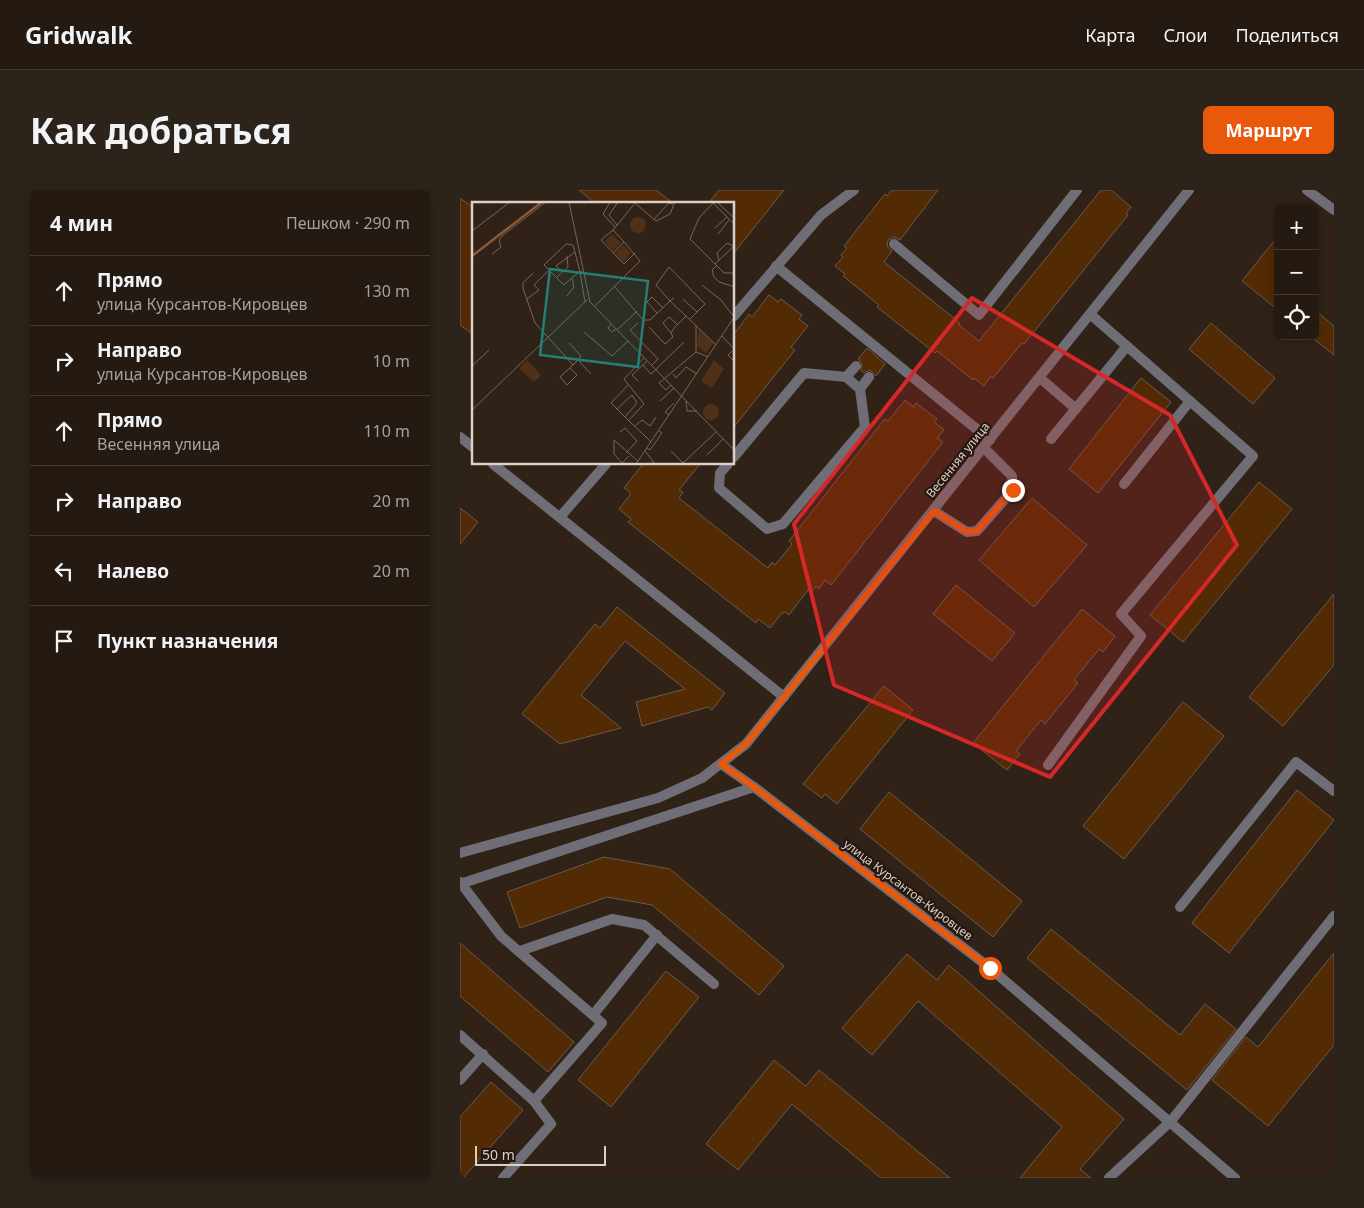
<!DOCTYPE html>
<html lang="ru">
<meta charset="utf-8">
<style>
body{margin:0;font-family:"Noto Sans",sans-serif;background:#2c231a;color:#f1f3f6}
.controls{position:absolute;right:15px;top:15px;display:grid;overflow:hidden;border-radius:8px;box-shadow:0 2px 12px #0003}
.controls button{width:45px;height:45px;display:grid;place-items:center;padding:0;border:0;border-bottom:1px solid #413831;background:#241a11;color:#f1f3f6;font:25px sans-serif}
.scale{position:absolute;left:15px;bottom:12px;width:131px;box-sizing:border-box;padding-left:5px;border:2px solid #dad0c9;border-top:0;font-size:14px;line-height:18px;white-space:nowrap;color:#dad0c9;-webkit-text-stroke:4px #26180e;paint-order:stroke}
.stop{position:absolute;width:15px;height:15px;margin:-11px;border:4px solid #ea580c;border-radius:50%;background:#fff}
.stop.end{background:#ea580c;border-color:#fff;box-shadow:0 1px 5px #0008}
.list{margin:0;padding:0;list-style:none}
h2{display:flex;justify-content:space-between;align-items:center;height:65px;margin:0;padding:0 20px;font-size:21px}
h2 small{font-size:16px;font-weight:400;color:#a3a19f}
.list li{display:grid;grid-template-columns:32px 1fr auto;gap:15px;align-items:center;box-sizing:border-box;height:70px;padding:0 20px;border-top:1px solid #413831}
.list b{display:block;font-size:19px;white-space:nowrap}
.list p{margin:0;font-size:16px;white-space:nowrap;color:#a3a19f}
.list em{font-size:16px;font-style:normal;color:#a3a19f}
.icon{flex:none;width:28px;height:28px;fill:none;stroke:currentColor;stroke-width:2;stroke-linecap:round;stroke-linejoin:round}
.map{position:relative;flex:none;width:874px;height:988px;overflow:hidden;border-radius:8px}
header{display:flex;align-items:center;gap:30px;box-sizing:border-box;height:70px;padding:0 25px;background:#241a11;border-bottom:1px solid #413831}
header strong{font-size:24px}
nav{display:flex;gap:28px;margin-inline-start:auto;font-size:18px}
.intro{display:flex;align-items:center;justify-content:space-between;box-sizing:border-box;height:120px;padding:0 30px}
h1{margin:0;font-size:35px}
.button{padding:12px 22px;border-radius:8px;background:#ea580c;color:#fff;font-size:18px;font-weight:700}
main{display:flex;gap:30px;padding:0 30px}
aside{flex:1;background:#241a11;border-radius:8px;box-shadow:0 2px 12px #0003}
.map>svg:first-child{display:block}
</style>
<header>
<strong>Gridwalk</strong>
<nav><a>Карта</a><a>Слои</a><a>Поделиться</a></nav>
</header>
<div class="intro"><h1>Как добраться</h1><a class="button">Маршрут</a></div>
<main>
<aside>
<h2>4 мин<small>Пешком · 290 m</small></h2>
<ul class="list">
<li><svg class="icon" aria-label="ahead" viewBox="0 0 24 24"><path d="M12 20V5M6 11l6-6 6 6"/></svg><div><b>Прямо</b><p>улица Курсантов-Кировцев</p></div><em>130 m</em></li>
<li><svg class="icon" aria-label="right" viewBox="0 0 24 24"><path d="M7 20v-9h11M14 6l5 5-5 5"/></svg><div><b>Направо</b><p>улица Курсантов-Кировцев</p></div><em>10 m</em></li>
<li><svg class="icon" aria-label="ahead" viewBox="0 0 24 24"><path d="M12 20V5M6 11l6-6 6 6"/></svg><div><b>Прямо</b><p>Весенняя улица</p></div><em>110 m</em></li>
<li><svg class="icon" aria-label="right" viewBox="0 0 24 24"><path d="M7 20v-9h11M14 6l5 5-5 5"/></svg><div><b>Направо</b></div><em>20 m</em></li>
<li><svg class="icon" aria-label="left" viewBox="0 0 24 24"><path d="M17 20v-9H6M10 6l-5 5 5 5"/></svg><div><b>Налево</b></div><em>20 m</em></li>
<li><svg class="icon" aria-label="arrive" viewBox="0 0 24 24"><path d="M6 21V4h12l-3 4 3 4H6"/></svg><div><b>Пункт назначения</b></div></li>
</ul>
</aside>
<div class="map">
<svg width="874" height="988" viewBox="0 0 874 988">
<rect width="100%" height="100%" fill="#302217"/>
<g fill="#522b04" stroke="#6b5a4e">
<path d="M119 0H196L214 14H136Z"/>
<path d="M259 0H324L274 63V14H248Z"/>
<path d="M432 0H478L440 50 435 47 428 50 427 56 432 61 424 72 500 133 499 135 519 151 641 0H651L671 17 666 23 668 25 564 154 562 153 533 188 531 186 524 196 514 188 513 190 477 161 475 163 417 117 419 115 383 86 385 84 375 76 383 67 381 65 387 58 384 56 425 4 427 6Z"/>
<path d="M0 8 14 18V145L0 135Z"/>
<path d="M818 46V120L782 91Z"/>
<path d="M309 105 318 112 321 109 342 125 339 129 348 136 331 157 335 160 274 237V144L289 124 292 127Z"/>
<path d="M855 120 874 136V165L855 150Z"/>
<path d="M751 133 815 188 793 214 729 159Z"/>
<path d="M407 158 425 174 416 186 410 180 404 183 401 180 402 173 398 169Z"/>
<path d="M681 188 711 212 638 303 609 279Z"/>
<path d="M445 210 454 217 456 213 477 229 474 232 484 240 477 248 483 252 371 395 365 390 359 399 356 396 351 403 348 400 329 425 325 422 321 424 310 438 298 429 296 433 168 332 171 329 159 319 170 305V302L164 298 183 274H240L219 300 223 302 219 308 308 378 312 372 315 375 332 354 329 351 419 236 425 229 428 231Z"/>
<path d="M799 292 832 319 723 452 690 425Z"/>
<path d="M572 308 627 355 574 417 519 370Z"/>
<path d="M0 318 18 332 0 354Z"/>
<path d="M496 395 555 443 532 471 473 424Z"/>
<path d="M874 404V475L823 536 789 507Z"/>
<path d="M157 417 265 503 252 520 248 517 182 536 176 512 225 499 165 451 121 505 161 538 100 554 62 524 135 434 140 438Z"/>
<path d="M622 419 655 446 643 462 639 459 614 490 618 493 585 534 581 530 556 561 560 564 547 580 513 553Z"/>
<path d="M424 496 453 520 377 614 365 604 362 608 343 594Z"/>
<path d="M723 512 764 546 664 669 623 636Z"/>
<path d="M837 600 874 630 769 763 732 733Z"/>
<path d="M429 602 562 711 533 747 400 639Z"/>
<path d="M144 667 210 679 324 776 299 805 192 715 147 707 60 738 47 702Z"/>
<path d="M591 739 720 845 745 814 776 839 727 900 567 768Z"/>
<path d="M0 753 114 852 88 882 0 806Z"/>
<path d="M874 763V855L808 936 752 890 786 847 798 857Z"/>
<path d="M447 764 477 790 489 775 664 929 620 979 631 988H560L602 937 458 811 412 865 382 838Z"/>
<path d="M206 781 239 807 151 917 118 890Z"/>
<path d="M314 870 346 896 359 880 490 988H421L332 914 278 980 246 954Z"/>
<path d="M31 892 63 920 3 988H0V927Z"/>
</g>
<g fill="none" stroke-linecap="round" stroke-linejoin="round">
<g stroke="#6f6e76" stroke-width="10">
<path d="M847 0 874 20"/>
<path d="M434 54 519 125 617 0"/>
<path d="M316 76 530 250"/>
<path d="M274 126 361 25 394 0"/>
<path d="M386 187 396 176"/>
<path d="M580 188 616 219"/>
<path d="M400 199 409 187"/>
<path d="M591 249 667 156"/>
<path d="M268 274 260 283 259 298 307 339 323 334 405 237 400 199 386 187 344 183 274 267"/>
<path d="M664 294 730 211"/>
<path d="M474 321 507 342 517 341 553 300 552 286 524 258"/>
<path d="M100 327 146 274"/>
<path d="M588 575 681 446 661 424 793 266 630 124"/>
<path d="M0 692 41 746 142 833 74 911"/>
<path d="M0 694 294 597"/>
<path d="M720 717 836 572 874 601"/>
<path d="M60 761 152 729 184 735 254 794"/>
<path d="M133 825 197 745"/>
<path d="M0 845 74 911 91 934 43 988"/>
<path d="M0 890 23 864"/>
<path d="M649 988 711 931 874 726"/>
</g>
<g stroke="#6f6e76" stroke-width="10">
<path d="M0 247 14 258"/>
<path d="M33 274 324 507"/>
<path d="M261 574 294 597 530 778 775 988"/>
<path d="M0 663 198 608 242 588 286 554 729 0"/>
</g>
</g>
<g fill="none" stroke-linecap="round" stroke-linejoin="round">
<path stroke="#ea580c" stroke-width="6" d="M530 778 294 597 261 574 286 554 474 321 507 342 517 341 553 300"/>
</g>
<path fill="#d62828" fill-opacity="0.2" stroke="#d62828" stroke-width="4" stroke-linejoin="round" d="M512 108 710 225 777 355 590 587 374 495 334 334Z"/>
<g text-anchor="middle" stroke-width="4.5" stroke-linejoin="round" paint-order="stroke">
<g font-size="12" fill="#dad0c9" stroke="#26180e">
<text transform="translate(498 270) rotate(-51)" y="4">Весенняя улица</text>
<text transform="translate(448 700) rotate(37)" y="4">улица Курсантов-Кировцев</text>
</g>
</g>
<g transform="translate(12 12)">
<rect width="262" height="262" fill="#302217"/>
<path d="M140 32 149 41 141 49 133 39ZM151 43 159 51 152 60 143 51ZM242 158 252 167 240 186 229 179ZM231 210a8 8 0 1 1 16 0a8 8 0 1 1-16 0Z" fill="#4f3119"/>
<path d="M227 127 241 141 234 152 225 144Z" fill="#4f3119"/>
<path d="M158 23a8 8 0 1 1 16 0a8 8 0 1 1-16 0ZM55 158 69 173 62 180 47 166Z" fill="#4f3119"/>
<path fill="none" stroke="#875b39" stroke-width="2.5" d="M0 54 70 0"/>
<path fill="none" stroke="#74685e" stroke-width="1" d="M97 0 118 100 263 249M138 0 131 12 143 25M242 0 227 16 218 37 252 71H263M245 0 263 17M163 1 184 19 198 12 203 0M241 1 263 23M182 17 197 1 201 2M145 23 137 13 146 0M243 26 255 15M141 28 129 38 152 62 163 51M0 29 38 0M246 32 257 18M141 51 152 40 141 28 164 0M20 52 29 45 27 38 31 33 74 0M247 58 245 51 255 41 261 44M243 62 263 43M245 63 240 68 242 75 247 80 263 85M110 69 108 70 102 74 92 83 72 63 94 42 101 43 103 50 108 70 113 100M90 70 84 64 103 50M61 71 51 81V86L63 121 101 163 106 158 119 172M85 75 96 65 95 54M230 83 249 98 262 115M143 85 171 118H178L198 99 184 83 197 65 233 102 218 117M95 94 102 85 100 76M202 96 198 99 214 114M55 97 67 88 62 83 76 69M211 97 225 110M122 105 168 59 152 40M185 111 175 100 180 95 191 106M166 121 158 128 186 157 180 163M139 122 136 126 140 130 144 127M224 123V150M177 125 193 142 201 135 199 131 202 126 214 114 244 143M145 128 165 109M112 130 140 154 156 139M199 131 191 121 197 115 205 122M250 134 262 147M97 141 109 154 106 158M260 149 256 153 263 160M171 163 179 172 212 140M0 164 17 148M98 166 105 173 95 183 88 175 101 163M201 172 204 176 214 165 225 172M166 179 160 173 175 159M199 183 194 188 187 181 224 150 236 155M188 199 202 186M214 199 215 209H225M145 207 139 201 156 183M0 208 116 97M197 213 193 210 202 201M153 215 165 201 160 193 145 207 157 219 172 233 179 240M157 218 172 202 152 177 172 156M163 224 170 218 178 224 184 215M148 230 153 226 165 239 154 251M175 246 178 248 190 231 187 229M173 249 183 262M199 249 211 261M235 253 251 237M157 254 150 261 142 252V238L166 259M164 262 263 114M210 262 244 230"/>
<path fill="#237f77" fill-opacity="0.15" stroke="#237f77" stroke-width="2.5" d="M78 67 176 79 166 165 68 153Z"/>
<rect width="262" height="262" fill="none" stroke="#dad0c9" stroke-width="2.5"/>
</g>
</svg>
<div class="controls">
<button>+</button>
<button>−</button>
<button><svg class="icon" aria-label="locate" viewBox="0 0 24 24"><circle cx="12" cy="12" r="6"/><path d="M12 2v4M12 18v4M2 12h4M18 12h4"/></svg></button>
</div>
<div class="scale">50 m</div>
<div class="stop" style="left:530px;top:778px"></div>
<div class="stop end" style="left:553px;top:300px"></div>
</div>
</main>
